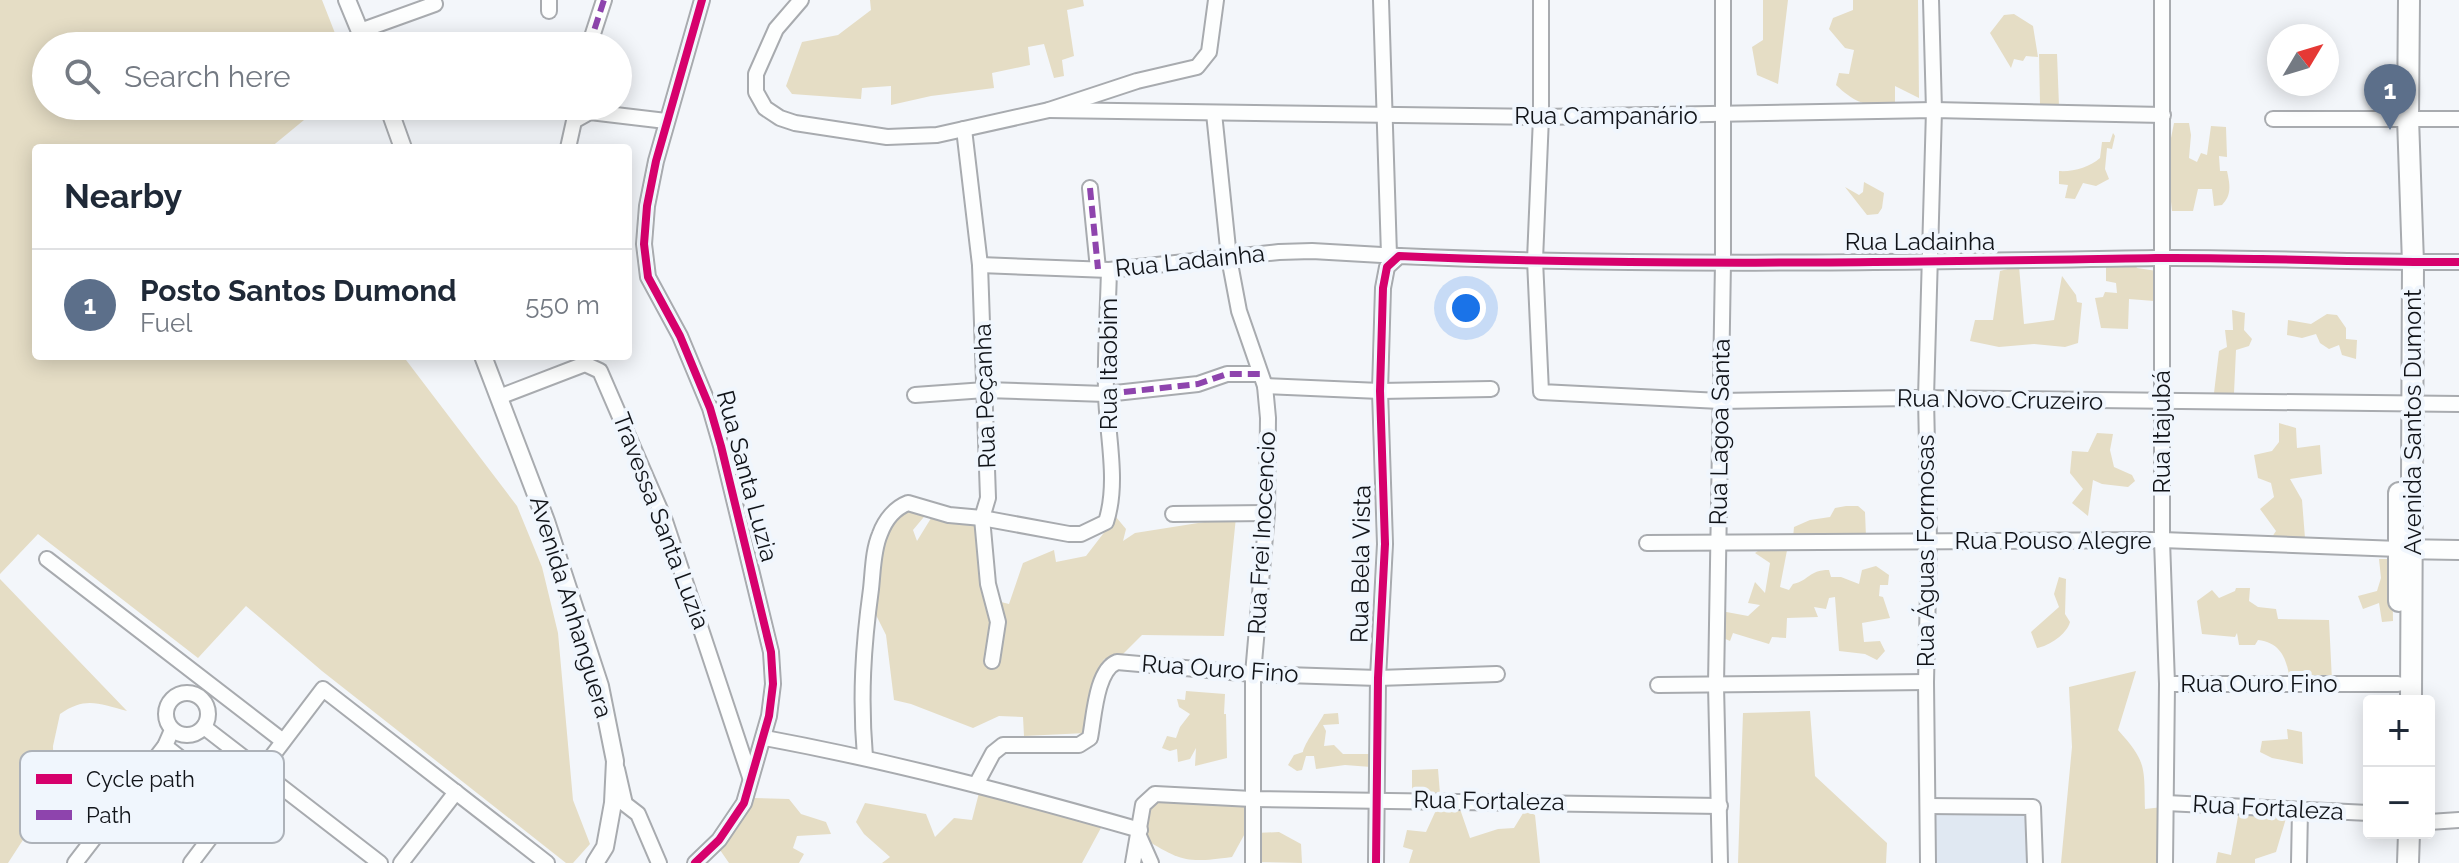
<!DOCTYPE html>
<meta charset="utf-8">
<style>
body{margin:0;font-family:Raleway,sans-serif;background:#f2f2f3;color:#1f2937}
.controls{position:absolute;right:24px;bottom:24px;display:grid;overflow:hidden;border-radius:8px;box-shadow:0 4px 20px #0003}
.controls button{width:72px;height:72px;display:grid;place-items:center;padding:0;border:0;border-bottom:2px solid #e0e1e3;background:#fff;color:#1f2937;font:40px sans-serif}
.compass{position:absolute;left:2267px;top:24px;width:72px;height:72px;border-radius:50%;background:#fff;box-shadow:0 4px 20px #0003;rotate:52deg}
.you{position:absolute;left:1466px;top:308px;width:28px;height:28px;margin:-20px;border:6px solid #fff;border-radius:50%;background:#1a73e8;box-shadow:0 0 0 12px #1a73e833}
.badge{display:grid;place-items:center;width:52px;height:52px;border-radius:50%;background:#d93025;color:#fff;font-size:26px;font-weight:700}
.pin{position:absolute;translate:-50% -66px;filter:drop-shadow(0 2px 4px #0008)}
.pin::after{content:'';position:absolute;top:42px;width:28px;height:24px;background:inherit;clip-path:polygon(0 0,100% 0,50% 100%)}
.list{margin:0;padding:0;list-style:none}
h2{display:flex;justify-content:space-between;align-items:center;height:104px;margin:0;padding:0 32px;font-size:34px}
h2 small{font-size:26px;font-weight:400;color:#747a83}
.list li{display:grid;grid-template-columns:52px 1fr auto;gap:24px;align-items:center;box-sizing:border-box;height:112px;padding:0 32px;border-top:2px solid #e0e1e3}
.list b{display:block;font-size:30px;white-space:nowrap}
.list p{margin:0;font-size:26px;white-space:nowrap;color:#747a83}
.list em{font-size:26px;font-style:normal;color:#747a83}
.icon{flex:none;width:44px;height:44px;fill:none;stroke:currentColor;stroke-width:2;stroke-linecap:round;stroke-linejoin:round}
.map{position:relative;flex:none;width:2459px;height:863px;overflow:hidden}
.search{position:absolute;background:#fff;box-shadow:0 4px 20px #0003;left:32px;top:32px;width:600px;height:88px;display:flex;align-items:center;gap:20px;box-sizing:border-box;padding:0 28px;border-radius:44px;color:#747a83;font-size:30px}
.panel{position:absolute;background:#fff;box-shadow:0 4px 20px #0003;left:32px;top:144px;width:600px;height:216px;border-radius:8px}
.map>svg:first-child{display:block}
</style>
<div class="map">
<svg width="2459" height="863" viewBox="0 0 2459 863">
<rect width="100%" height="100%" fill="#f3f6fa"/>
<path fill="#e0e8f2" d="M1928 806 2033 807 2032 863H1928Z"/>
<g fill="#e5ddc5">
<path d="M0 0H322L340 46H46V106H321L270 148H36V356H403L517 506 542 567 558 633 573 800 590 844 573 863H566L322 671 246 606 198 658 38 534 0 574Z"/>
<path d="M870 0H1083L1084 6 1067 10 1074 56 1062 60 1064 76 1054 78 1044 44 1028 47 1030 65 992 73 994 88 931 96 891 105V86L862 88 861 99 792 94 786 86 802 42 838 35 871 10Z"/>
<path d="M1763 0H1788L1778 84 1757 75 1752 47 1763 40Z"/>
<path d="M1853 0H1918L1919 98 1895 86V105C1868 107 1856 104 1836 85L1839 73 1849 74 1854 50 1845 48 1829 29 1833 18 1853 10Z"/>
<path d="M2014 14 2033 26 2038 57 2026 56 2023 61 2014 59 2011 68 1990 33 2004 15Z"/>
<path d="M2039 54H2057L2059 106 2040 104Z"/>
<path d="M2174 123H2189L2191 135 2189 158 2197 162 2201 153 2207 155 2211 126 2226 127 2227 157 2219 156 2220 171H2227C2230 185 2232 195 2222 205L2214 206 2212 189H2198L2193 211H2172L2165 146 2170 143Z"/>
<path d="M2113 133 2115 136 2112 149 2107 148 2105 169 2109 179 2096 186 2083 183 2075 199 2065 198 2068 185 2059 184V171C2073 172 2090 167 2100 158L2102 142H2110Z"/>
<path d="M1864 182 1884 193 1882 208 1878 214 1867 215 1845 187 1859 195 1863 192Z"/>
<path d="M2128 250 2137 268 2157 271 2154 301 2129 299 2128 329 2101 328 2095 298 2103 297 2105 292 2117 293 2116 283 2106 281V265L2100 264 2113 252Z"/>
<path d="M2019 266 2024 324 2054 320 2062 276 2076 295 2077 302 2082 303 2078 343 2065 347 2034 344 1999 347 1970 341 1975 320H1993L2000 271Z"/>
<path d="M2232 310 2245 313 2244 330 2252 339 2249 346 2236 350 2234 393H2214L2219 351 2227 347 2225 330H2233Z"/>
<path d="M2327 314 2337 315 2346 328V339L2357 340 2356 359 2342 355 2339 345 2329 349 2320 343 2316 334 2302 338 2287 335 2288 320 2311 324Z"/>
<path d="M2279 423 2296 428 2297 448 2320 445 2322 474 2290 479 2302 500 2305 538 2270 540 2276 531 2260 509 2274 497 2271 483 2258 478 2254 455 2272 451 2279 442Z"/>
<path d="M2097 433 2113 434 2110 450 2114 467 2132 475 2135 481 2128 487 2102 484 2093 480 2088 516 2072 503 2083 489 2070 473 2072 451 2088 452Z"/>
<path d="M1846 506H1858L1865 512 1866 537 1793 538 1794 527 1810 520 1830 517 1835 508Z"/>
<path d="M909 507 928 512 913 530 917 541 933 515 979 522 997 601 1009 604 1023 563 1054 550 1056 562 1086 556 1116 517 1126 529 1123 541 1135 533 1236 517 1224 636 1142 635 1120 657 1104 659 1086 733 1024 736 1023 717 999 716 973 728 911 704 894 700 886 635 873 609 884 540 897 515Z"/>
<path d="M1768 544 1788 545 1780 587 1789 590 1793 584C1809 581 1808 570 1829 570L1831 577H1841L1859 584 1862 570 1876 566 1889 575 1888 585H1880L1879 596 1883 597 1890 618 1862 623 1864 642 1880 641 1885 651 1877 660 1865 654 1839 651 1835 597 1829 598 1826 609 1814 607 1818 617 1787 618 1786 638 1772 637 1769 644 1733 633 1730 641 1721 637V611L1748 616 1760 605 1748 603 1755 582 1765 593 1770 563 1755 553Z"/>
<path d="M2379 559H2392L2393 621 2382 622 2379 603 2363 609 2358 596 2377 591 2381 578Z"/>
<path d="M2059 577 2066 579 2065 614 2070 622C2067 634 2049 646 2037 648L2031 632 2059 607 2054 594Z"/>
<path d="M0 579 127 711C99 704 86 696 60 714L53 746 54 792 8 863H0Z"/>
<path d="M2236 588H2250L2249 601 2258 607 2276 609 2278 619 2329 620 2332 681H2290C2287 660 2282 643 2258 640L2255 645H2239L2237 633 2235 637 2202 634 2197 601 2212 590 2219 598 2235 591Z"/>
<path d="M2136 671 2118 730C2147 762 2144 767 2145 809L2163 807 2161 863H2061L2072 747 2069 687Z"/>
<path d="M1186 691 1225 694 1224 714H1226L1227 758 1195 766 1196 748 1190 759 1178 762 1177 749 1170 751 1162 748 1167 736 1176 738 1180 727 1190 714 1179 707 1177 699 1185 700Z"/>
<path d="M1810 711 1815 776 1887 843 1886 863H1738L1743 713Z"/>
<path d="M1338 713 1339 724 1323 725 1326 731 1324 746 1334 745 1343 754H1370L1371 767 1345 765 1316 769 1314 756H1306L1302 770 1297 771 1288 765 1294 755 1303 752C1304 744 1319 724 1324 714Z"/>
<path d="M2287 729 2302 732 2303 764 2272 758 2260 752 2262 741 2288 739Z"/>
<path d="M1438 769 1440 794 1412 796V770Z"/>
<path d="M980 789 1102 826 1082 863H882L890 857 864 834 856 822 865 803 926 814 935 837 954 818 972 820Z"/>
<path d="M754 798 789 799 801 814 826 822 831 834 797 836 793 848 804 854 799 863H729L720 850 734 823Z"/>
<path d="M1152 801 1247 805 1248 828 1232 857C1187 863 1182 862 1145 839Z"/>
<path d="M1437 808 1460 809 1470 838 1498 829 1514 828 1525 810 1535 815 1540 863H1409L1413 850 1403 847 1407 830 1426 832Z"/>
<path d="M2239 811 2287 815 2276 852 2255 859V863H2216L2218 852 2231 855Z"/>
<path d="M1279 832 1301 844 1302 863 1256 862 1255 833Z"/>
</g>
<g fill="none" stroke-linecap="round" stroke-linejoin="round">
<g stroke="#a8abaf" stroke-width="18">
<g id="minor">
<path d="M801 0 776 29 756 74V92L765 108 780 118 795 123 887 137 937 135 1049 110 1137 81 1197 67 1209 52 1216 0"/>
<path d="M1381 0 1389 255"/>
<path d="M1541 0V117L1535 260 1541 392 1720 401 1911 398 2459 404"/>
<path d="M2162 0V540L2167 684 2165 863"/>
<path d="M549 11V0"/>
<path d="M360 31 435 4"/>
<path d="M589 46 604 0"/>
<path d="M1049 110 1541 117 1934 110 2163 115"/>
<path d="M1214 113 1229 258 1239 311 1265 386 1268 418 1267 513 1253 674V863"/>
<path d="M2273 119H2459"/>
<path d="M964 129 980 265 988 498 982 518 988 584 998 622 992 661"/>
<path d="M568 148 574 121 590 112 666 121"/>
<path d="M1090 188 1098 269"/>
<path d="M980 265 1109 270 1279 252 1312 251 1399 256"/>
<path d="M1265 386 1380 391 1491 389"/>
<path d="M915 395 985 390 1106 394 1198 384 1227 374H1260"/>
<path d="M499 397 585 364 600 371 665 521 750 777"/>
<path d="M1173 514 1267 513"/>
<path d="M1647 543 2162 540 2399 549"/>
<path d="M47 559 283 741"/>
<path d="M2167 684H2398"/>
<path d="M1658 685 1926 682"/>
<circle cx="187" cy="714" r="21"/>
<path d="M204 727 380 863"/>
<path d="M765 738C894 762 1014 794 1140 830"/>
<path d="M165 746 236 802"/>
<path d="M865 757C860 698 863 647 871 589 873 571 873 550 880 534 885 520 895 508 908 503L949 515 982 518 1069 534H1081L1106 522C1119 482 1107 435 1106 394 1105 353 1108 311 1109 270"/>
<path d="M617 769 625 804 638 814 659 863"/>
<path d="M977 783 993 753 1003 745H1079L1090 738C1094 718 1096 670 1117 662L1253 674 1378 678 1497 674"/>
<path d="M2166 803 2369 813"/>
<path d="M1928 806 2033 807 2035 863"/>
<path d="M2429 822 2459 820"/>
<path d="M1139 836 1151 863"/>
<path d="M75 863 165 746 172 730"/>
<path d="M191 863 323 689 547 863"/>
<path d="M401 863 456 792"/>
<path d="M695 863 719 840 744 803 769 716 773 684 771 652 721 446 710 408 680 336 648 277 644 244 647 206 656 161 702 0"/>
<path d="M1133 863 1143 805 1155 794 1252 799 1720 806"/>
<path d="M1376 863 1378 678 1385 544 1380 391 1383 288 1387 267 1399 256C1651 267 1904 262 2156 258 2257 257 2358 263 2459 262"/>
<path d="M1720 863 1716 685 1723 262V0"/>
<path d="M1928 863 1926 682 1929 541 1926 398 1934 110 1931 0"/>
<path d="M2299 863 2300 809"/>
</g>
</g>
<g stroke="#a8abaf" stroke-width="20">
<g id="tertiary">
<path d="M347 0 366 46"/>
<path d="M388 106 403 148"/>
<path d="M483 356 546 521 600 686 615 761 613 803 605 847 595 863"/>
</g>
</g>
<g stroke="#a8abaf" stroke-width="22">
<path id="secondary" d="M2399 549 2459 550"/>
</g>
<g stroke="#a8abaf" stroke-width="24">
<g id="primary">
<path d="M2409 0 2408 118 2413 263 2411 701"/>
<path d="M2399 601V493"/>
<path d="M2408 863 2409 833"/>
</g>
</g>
<use href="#minor" stroke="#fdfefe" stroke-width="14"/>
<use href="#tertiary" stroke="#fdfefe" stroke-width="16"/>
<use href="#secondary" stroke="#fdfefe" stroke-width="18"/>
<use href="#primary" stroke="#fdfefe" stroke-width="20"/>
<g stroke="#8e44ad" stroke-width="6" stroke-dasharray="12 6" stroke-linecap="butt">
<path d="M589 46 604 0"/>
<path d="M580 106 583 114"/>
<path d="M1090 188 1098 269"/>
<path d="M1106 394 1198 384 1227 374H1260"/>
</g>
<g stroke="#f0f6fd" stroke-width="13">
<g id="cycleway">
<path d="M695 863 719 840 744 803 769 716 773 684 771 652 721 446 710 408 680 336 648 277 644 244 647 206 656 161 702 0"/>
<path d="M1376 863 1378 678 1385 544 1380 391 1383 288 1387 267 1399 256C1651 267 1904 262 2156 258 2257 257 2358 263 2459 262"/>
</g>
</g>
<use href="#cycleway" stroke="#d6006c" stroke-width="8"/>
</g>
<g text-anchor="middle" stroke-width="8" stroke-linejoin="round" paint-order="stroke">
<g font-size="24" fill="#111419" stroke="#f0f6fd">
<text x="1606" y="124">Rua Campanário</text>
<text x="1920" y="250">Rua Ladainha</text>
<text transform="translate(1190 261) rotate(-6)" y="8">Rua Ladainha</text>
<text transform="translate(1109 364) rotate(-90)" y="8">Rua Itaobim</text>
<text transform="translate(985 396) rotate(-92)" y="8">Rua Peçanha</text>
<text transform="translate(2000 400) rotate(1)" y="8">Rua Novo Cruzeiro</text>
<text transform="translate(2413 422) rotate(-90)" y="8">Avenida Santos Dumont</text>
<text transform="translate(1720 432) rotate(-89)" y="8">Rua Lagoa Santa</text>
<text transform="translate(2162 432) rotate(-90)" y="8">Rua Itajubá</text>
<text transform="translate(747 476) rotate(75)" y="8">Rua Santa Luzia</text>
<text transform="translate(661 521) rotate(69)" y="8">Travessa Santa Luzia</text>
<text transform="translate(1262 533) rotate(-87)" y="8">Rua Frei Inocencio</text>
<text x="2053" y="549">Rua Pouso Alegre</text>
<text transform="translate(1926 551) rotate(-90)" y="8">Rua Águas Formosas</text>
<text transform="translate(1361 564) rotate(-89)" y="8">Rua Bela Vista</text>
<text transform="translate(571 607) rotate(73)" y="8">Avenida Anhanguera</text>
<text transform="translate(1220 669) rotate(4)" y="8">Rua Ouro Fino</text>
<text x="2259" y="692">Rua Ouro Fino</text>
<text transform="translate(1489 801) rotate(1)" y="8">Rua Fortaleza</text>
<text transform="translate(2268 808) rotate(3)" y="8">Rua Fortaleza</text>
</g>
</g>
<rect x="20" y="751" width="264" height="92" rx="12" fill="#f0f6fd" stroke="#adb2b9" stroke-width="2"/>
<rect x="36" y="774" width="36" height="10" fill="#d6006c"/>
<rect x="36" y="810" width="36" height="10" fill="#8e44ad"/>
<g font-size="22" fill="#111419">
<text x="86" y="787">Cycle path</text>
<text x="86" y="823">Path</text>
</g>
</svg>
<div class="controls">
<button>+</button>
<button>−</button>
</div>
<svg class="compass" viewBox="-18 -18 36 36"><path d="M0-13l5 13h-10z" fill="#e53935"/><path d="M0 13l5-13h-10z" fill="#747a83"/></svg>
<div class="you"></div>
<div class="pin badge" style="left:2390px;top:130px;background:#5c6f8a">1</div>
<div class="search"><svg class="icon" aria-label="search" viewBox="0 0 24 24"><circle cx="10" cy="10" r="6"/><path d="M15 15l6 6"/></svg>Search here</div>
<section class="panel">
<h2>Nearby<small></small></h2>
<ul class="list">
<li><span class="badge" style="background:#5c6f8a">1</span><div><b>Posto Santos Dumond</b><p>Fuel</p></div><em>550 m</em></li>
</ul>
</section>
</div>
